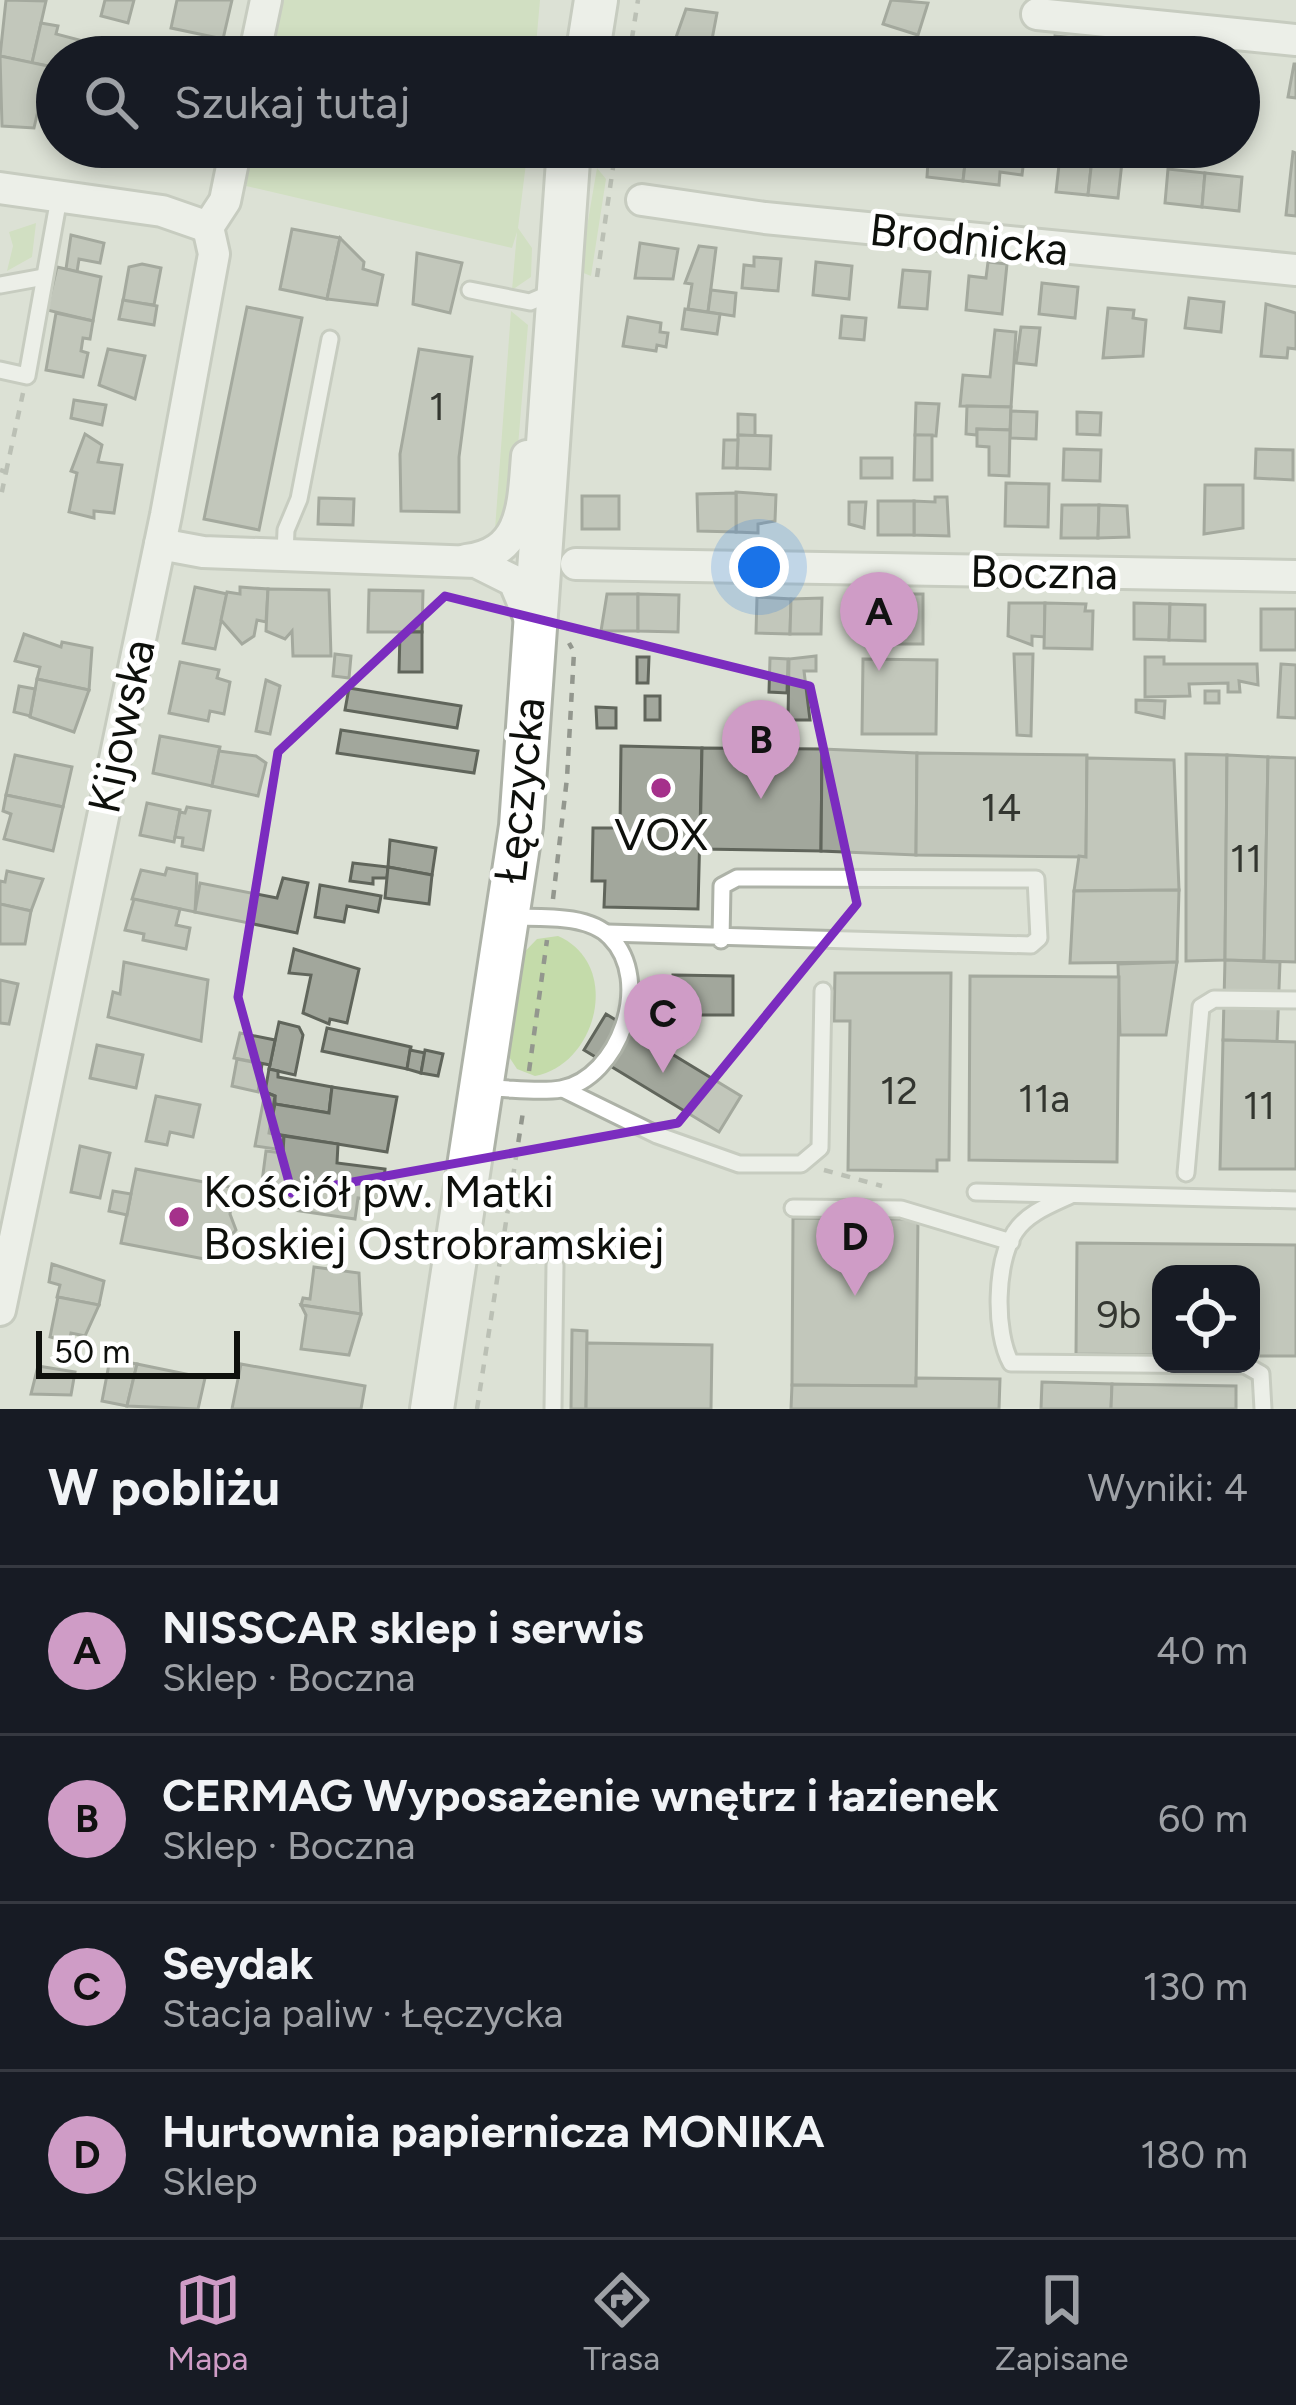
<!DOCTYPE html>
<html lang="pl">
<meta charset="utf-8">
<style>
body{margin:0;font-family:Figtree,sans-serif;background:#20242c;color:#f1f3f6}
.controls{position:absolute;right:36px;bottom:36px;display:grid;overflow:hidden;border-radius:24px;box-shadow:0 6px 18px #0003}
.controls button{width:108px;height:108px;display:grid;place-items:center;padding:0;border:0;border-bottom:3px solid #363941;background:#171b24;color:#f1f3f6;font:60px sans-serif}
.scale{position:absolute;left:36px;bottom:30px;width:204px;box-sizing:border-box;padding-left:12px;border:6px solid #0e100c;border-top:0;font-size:33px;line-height:42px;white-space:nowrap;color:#0e100c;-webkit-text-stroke:9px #fff;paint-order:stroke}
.you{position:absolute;left:759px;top:567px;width:42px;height:42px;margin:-30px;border:9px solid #fff;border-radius:50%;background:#1a73e8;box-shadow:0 0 0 18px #1a73e833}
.badge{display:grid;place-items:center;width:78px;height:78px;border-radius:50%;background:#cf9cc6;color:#111;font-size:39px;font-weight:700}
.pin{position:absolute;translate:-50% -99px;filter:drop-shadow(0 3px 6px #0008)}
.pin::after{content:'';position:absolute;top:63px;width:42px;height:36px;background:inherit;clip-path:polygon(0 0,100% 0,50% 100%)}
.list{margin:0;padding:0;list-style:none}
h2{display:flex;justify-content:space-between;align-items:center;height:156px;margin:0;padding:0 48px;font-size:51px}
h2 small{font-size:39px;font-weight:400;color:#9ea1a6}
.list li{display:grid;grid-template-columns:78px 1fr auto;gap:36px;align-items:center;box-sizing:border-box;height:168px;padding:0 48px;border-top:3px solid #363941}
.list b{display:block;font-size:45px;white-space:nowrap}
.list p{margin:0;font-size:39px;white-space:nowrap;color:#9ea1a6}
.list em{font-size:39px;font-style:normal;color:#9ea1a6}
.icon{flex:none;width:66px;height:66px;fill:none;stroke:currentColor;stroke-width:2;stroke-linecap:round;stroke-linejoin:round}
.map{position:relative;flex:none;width:1296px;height:1409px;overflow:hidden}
.search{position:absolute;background:#171b24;box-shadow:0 6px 18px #0003;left:36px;right:36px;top:36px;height:132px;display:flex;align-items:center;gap:30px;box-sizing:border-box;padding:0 42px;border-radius:66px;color:#9ea1a6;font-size:45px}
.sheet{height:828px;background:#171b24}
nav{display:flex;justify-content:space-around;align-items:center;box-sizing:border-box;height:168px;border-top:3px solid #363941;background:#171b24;font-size:33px;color:#9ea1a6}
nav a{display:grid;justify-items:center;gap:6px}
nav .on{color:#cf9cc6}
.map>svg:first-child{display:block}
</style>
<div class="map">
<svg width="1296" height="1409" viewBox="0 0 1296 1409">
<rect width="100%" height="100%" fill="#dce1d5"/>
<g fill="#c4dbaa">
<path d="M279 0H540L535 57H269Z"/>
<path d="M253 147H528L518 228 532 248 531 277 512 290 517 232 512 248 246 186Z"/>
<path d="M597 168 606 179 591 276 581 272V262Z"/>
<path d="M36 223 32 257 7 271 13 246 9 232Z"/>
<path d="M511 311 528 325 512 519 494 543Z"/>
<path d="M558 936C622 964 598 1064 535 1076L517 1069 504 1049 514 963 537 939Z"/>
</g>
<g fill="#a2a79c" stroke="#60655b" stroke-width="3">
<path d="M6 0 46 1 32 63 0 56Z"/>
<path d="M105 0H134L128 23 101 16Z"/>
<path d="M177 0H232L223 39 171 28Z"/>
<path d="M891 0 928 3 918 35 883 24Z"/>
<path d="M686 9 717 13 710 50 674 43Z"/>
<path d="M41 23 58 26 56 34 87 42 84 57H57V68L32 63Z"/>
<path d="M1055 36 1088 39 1086 57H1053Z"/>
<path d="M760 47 773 48 772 57H734H759Z"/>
<path d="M1125 47 1157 51 1156 57H1124Z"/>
<path d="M0 56 48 66 34 128 2 126Z"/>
<path d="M1294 64H1296V98L1288 97Z"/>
<path d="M48 66 57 68V115L56 105 40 101Z"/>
<path d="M705 147H741L740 155 704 152Z"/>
<path d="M929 147H967L963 181 927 177Z"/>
<path d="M967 147 1025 151 1022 175 1000 172 999 185 963 181Z"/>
<path d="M1293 152 1296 153V216L1286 215Z"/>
<path d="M1060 156 1092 159 1088 195 1056 192Z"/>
<path d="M1092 159 1122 162 1118 198 1088 195Z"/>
<path d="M1168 169 1205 173 1202 207 1165 203Z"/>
<path d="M1205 173 1242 177 1239 211 1202 207Z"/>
<path d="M292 229 340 238 327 299 280 289Z"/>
<path d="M71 235 104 243 100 263 79 259 77 272 66 269Z"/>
<path d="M340 238 364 262 363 269 383 275 377 305 327 299Z"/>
<path d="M640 243 678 249 673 279 635 278Z"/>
<path d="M699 246 716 248 708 312 688 309 692 284 685 283Z"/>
<path d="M417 253 462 263 450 313 413 304Z"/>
<path d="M754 257 781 259 778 291 742 288 744 265 754 266Z"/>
<path d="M816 262 852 266 849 299 813 295Z"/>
<path d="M988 262 1007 264 1002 314 966 310 969 276 986 278Z"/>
<path d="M142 264 161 268 154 305 123 301 129 267Z"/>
<path d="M57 267 101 277 93 321 47 310Z"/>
<path d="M903 270 930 272 927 309 899 307Z"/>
<path d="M1042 283 1078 287 1075 318 1039 314Z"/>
<path d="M711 290 736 293 734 316 708 312Z"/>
<path d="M1189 298 1224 302 1221 332 1185 328Z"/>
<path d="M123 300 157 306 154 325 119 319Z"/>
<path d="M1266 304 1296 313V349L1288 348 1287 358 1261 356Z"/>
<path d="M247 307 302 318 259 530 204 519Z"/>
<path d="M1108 308 1134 310 1133 318 1146 320 1143 356 1103 358Z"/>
<path d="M685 309 720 314 717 334 682 329Z"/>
<path d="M56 313 93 321 90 339 83 338 81 351 88 353 83 377 46 370Z"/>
<path d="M842 316 866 318 864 340 840 338Z"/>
<path d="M628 317 661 323 660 332 668 333 666 347 657 345 656 351 623 346Z"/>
<path d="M1021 327 1040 328 1036 365 1016 363Z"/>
<path d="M995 330 1016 332 1011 407 960 406 963 375 990 377Z"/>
<path d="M108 349 145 356 135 399 99 385Z"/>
<path d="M419 349 472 357 459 457V512L401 511 400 454Z"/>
<path d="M74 400 106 405 102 425 71 418Z"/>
<path d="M916 403 939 404 936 436 915 435Z"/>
<path d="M967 406 1011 407 1010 430 977 429V435L966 434Z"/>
<path d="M1011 411 1037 412 1036 439 1010 438Z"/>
<path d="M1077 412 1101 413 1100 435 1077 434Z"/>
<path d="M738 414 755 415V436L738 435Z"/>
<path d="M977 429 1010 430 1009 476 989 475V447L977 446Z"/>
<path d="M85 434 102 445 98 462 122 465 114 513 94 511V518L69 512 77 473 71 471Z"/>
<path d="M738 435 771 436 770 469 737 468Z"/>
<path d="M915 435H932V480H914Z"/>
<path d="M724 440H738L737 468H723Z"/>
<path d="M1064 449 1101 450 1100 481 1063 480Z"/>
<path d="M1256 449 1293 450V480L1255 478Z"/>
<rect x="861" y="458" width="31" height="20"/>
<path d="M1006 483 1049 484 1048 527 1005 526Z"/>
<path d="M1205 485H1243V528L1204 534Z"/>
<path d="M736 492 776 495 775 521 758 524V533L736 532Z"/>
<path d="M736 493V532L698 531 697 494Z"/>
<rect x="582" y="496" width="37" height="33"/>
<path d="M935 497H947L949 536 914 535V501L935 502Z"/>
<path d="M319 498 354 499 353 525 318 524Z"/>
<rect x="878" y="501" width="36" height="34"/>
<path d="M849 502H866L864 528 849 524Z"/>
<path d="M1062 505H1099L1098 538H1061Z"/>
<path d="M1099 505 1127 506 1129 537 1098 538Z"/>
<path d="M195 587 227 594 215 649 183 643Z"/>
<path d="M240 587 268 589 266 622 257 620 254 636 242 644 221 620 227 592 240 594Z"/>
<path d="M268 589 329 590 331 656H293L292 631 285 639 266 631Z"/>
<path d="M369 590 423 591 422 632H368Z"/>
<path d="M607 594H638V631H601Z"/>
<path d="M638 594 679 595 678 632 638 631Z"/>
<path d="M881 594H923V644H880Z"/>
<path d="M757 597 791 599 790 634 756 633Z"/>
<path d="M822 598 821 634H790L791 599Z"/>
<path d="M1009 603H1045V637L1032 636V645L1008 636Z"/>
<path d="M1045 603 1086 604 1085 611H1093L1092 649 1044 648Z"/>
<path d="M1134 603 1170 604 1169 640 1134 639Z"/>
<path d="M1170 604 1205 605V641L1169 640Z"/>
<rect x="1261" y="609" width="35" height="41"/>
<path d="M400 632H422V672H399Z"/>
<path d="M24 634 61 647 62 642 92 648 89 690 37 679 40 667 15 661Z"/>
<path d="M335 654 351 656 349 678 333 676Z"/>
<path d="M1014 654H1033L1031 736 1017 735Z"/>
<path d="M816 656V671H804L810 720H788L789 659Z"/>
<path d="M637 657H649L648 683H637Z"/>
<path d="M1145 657H1164V664H1257L1258 685 1239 681 1240 692H1228V683L1189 684 1190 696 1145 697Z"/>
<path d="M770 658 788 659 787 693 769 692Z"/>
<path d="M863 659 937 660 936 734H862Z"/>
<path d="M180 662 219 670 217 678 230 682 224 714 210 711 208 721 169 713Z"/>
<path d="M1281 664 1296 665V718L1278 717Z"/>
<path d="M37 679 89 690 74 732 30 717Z"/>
<path d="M266 680 280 686 270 734 256 731Z"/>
<path d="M19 686 35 689 30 716 14 712Z"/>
<path d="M349 688 461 706 457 728 345 710Z"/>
<rect x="1205" y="691" width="14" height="12"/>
<rect x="645" y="696" width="15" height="24"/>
<path d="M1136 700 1165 701 1164 718 1136 712Z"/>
<path d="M596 707 616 708V728H597Z"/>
<path d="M741 712H760V732H740Z"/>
<path d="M341 730 478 751 474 773 337 753Z"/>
<path d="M160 736 220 747 212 786 153 773Z"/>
<path d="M621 746 702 748 698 909 604 907 605 881H592L593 828H620Z"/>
<path d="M702 748 822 749 821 851 700 849Z"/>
<path d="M822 749 917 753 916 855 821 851Z"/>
<path d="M219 751 256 756 266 763 258 796 212 786Z"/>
<path d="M917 753 1087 755 1086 857 916 855Z"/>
<path d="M1186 754 1227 755 1225 960 1186 961Z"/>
<path d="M15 755 72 767 63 807 6 795Z"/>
<path d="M1227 755 1268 757 1264 961 1225 960Z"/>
<path d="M1268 757 1296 758V962L1264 961Z"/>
<path d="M1087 758 1174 760 1179 890 1074 891 1079 856 1086 857Z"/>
<path d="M6 795 63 807 53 851 4 839 11 814 3 811Z"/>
<path d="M147 803 180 810 174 842 140 835Z"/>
<path d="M187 807 210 811 203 850 182 846 183 838 175 837 180 812 185 813Z"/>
<path d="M390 840 436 848 432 875 388 867Z"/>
<path d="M353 863 388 867 387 878H373V884L350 881Z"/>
<path d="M388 867 432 875 429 904 385 898Z"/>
<path d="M167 868 197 874 195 912 132 899 141 870 165 875Z"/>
<path d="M7 871 43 879 31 911 0 904V881L5 882Z"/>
<path d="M283 878 308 883 297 933 195 912 200 883 277 898Z"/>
<path d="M320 885 381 896 378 912 347 906 344 922 315 917Z"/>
<path d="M1179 890 1177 962 1070 963 1074 891Z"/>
<path d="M134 899 180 909 176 925 190 928 186 949 143 940 144 934 125 930Z"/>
<path d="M0 904 31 911 25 944H0Z"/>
<path d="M294 949 359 969 347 1023 330 1019 329 1024 303 1013 311 975 289 973Z"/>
<path d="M1225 960 1280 962 1277 1042 1223 1040Z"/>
<path d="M124 962 208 980 201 1041 108 1017 113 992 120 994Z"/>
<path d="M1177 962 1166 1035H1120L1118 964Z"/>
<path d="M835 973H951L949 1160H937V1171L848 1170 850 1021H834Z"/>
<path d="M673 975 733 976V1015H673Z"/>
<path d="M970 976 1119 977 1117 1162 969 1160Z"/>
<path d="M0 980 18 984 9 1024 0 1023Z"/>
<path d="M606 1014 741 1096 719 1132 584 1050Z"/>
<path d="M279 1022 299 1027 303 1035 295 1075 269 1069Z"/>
<path d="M327 1028 411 1047 407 1069 322 1051Z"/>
<path d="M240 1033 275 1040 270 1065 234 1058Z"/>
<path d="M1223 1040 1296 1042V1169H1220Z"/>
<path d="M97 1045 143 1055 136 1088 90 1078Z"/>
<path d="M410 1050 425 1053 421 1073 407 1069Z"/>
<path d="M425 1050 443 1054 438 1076 421 1073Z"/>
<path d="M237 1059 262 1064 258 1092 232 1086Z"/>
<path d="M269 1069 278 1071V1077L332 1087 329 1113 275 1104V1096L265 1092Z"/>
<path d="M332 1087 397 1097 387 1152 269 1133 275 1104 329 1113Z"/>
<path d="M265 1092 275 1096 269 1133 284 1136 283 1150 255 1146Z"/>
<path d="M156 1096 200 1105 193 1137 170 1132 167 1145 146 1141Z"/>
<path d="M284 1136 338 1144 337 1163 385 1169 382 1201 358 1198 355 1219 259 1205 266 1151 283 1153Z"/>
<path d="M80 1146 110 1153 100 1198 71 1192Z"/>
<path d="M136 1169 235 1188 230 1214 236 1230 224 1243 220 1262 121 1243Z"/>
<path d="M113 1191 131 1194 127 1215 109 1211Z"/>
<path d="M793 1218 918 1219 916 1386 792 1385Z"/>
<path d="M1077 1243 1296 1245V1356H1251V1274H1161V1355L1076 1354Z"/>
<path d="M52 1264 104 1281 99 1305 57 1297 60 1285 49 1282Z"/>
<path d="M314 1267 359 1273 361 1314 301 1305 303 1298 310 1299Z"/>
<path d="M58 1297 99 1305 85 1336 71 1333 69 1342 50 1337Z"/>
<path d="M301 1305 361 1314 349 1355 301 1349 306 1315Z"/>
<path d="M572 1330 587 1331 586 1409H571Z"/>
<path d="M587 1343 712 1345 711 1409H586Z"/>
<path d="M110 1359 137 1364 127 1406 102 1401Z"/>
<path d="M137 1364 205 1378 198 1409 127 1406Z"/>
<path d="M241 1364 365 1386 361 1409H232Z"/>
<path d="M38 1366 75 1372 71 1395 31 1394Z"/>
<path d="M916 1378 1000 1379 999 1409H791L792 1385 916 1386Z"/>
<path d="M1042 1382 1112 1384 1111 1409H1041Z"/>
<path d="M1112 1384 1236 1386V1409H1111Z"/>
</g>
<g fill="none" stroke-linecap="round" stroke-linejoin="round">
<g stroke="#adb2a7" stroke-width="21">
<g id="lane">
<path d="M0 285 44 277"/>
<path d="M470 290 530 302 556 291"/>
<path d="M0 370 27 376 59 198"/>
<path d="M285 554 286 530 299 499 330 339"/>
<path d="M607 933 1031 945 1039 938 1036 879 737 878 722 886 721 940"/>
<path d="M486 1088C510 1088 538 1093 561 1089 619 1078 654 981 610 937 588 914 541 918 511 917"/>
<path d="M563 1089 657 1135 739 1164H801L820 1148 823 991"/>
<path d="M1186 1173 1201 1007 1214 999 1296 1000"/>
<path d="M976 1192 1296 1200"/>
<path d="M1071 1195C1052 1204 1027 1213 1015 1232 995 1262 994 1332 1011 1363L1245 1365 1261 1374 1263 1409"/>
<path d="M793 1208 901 1209 1011 1242"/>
<path d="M553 1409 555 1265"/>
</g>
</g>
<g stroke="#adb2a7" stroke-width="36">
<g id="street">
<path d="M1037 14 1296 40"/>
<path d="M254 57 266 0"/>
<path d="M0 188 162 211 208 227"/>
<path d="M642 200 765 218 1296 270"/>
<path d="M160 544 203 552 476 562 514 581 530 619"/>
<path d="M466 560C524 553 523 505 527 456"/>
<path d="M576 564 1296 576"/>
<path d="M0 1310 166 515 214 254 208 227 225 201 236 147"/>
</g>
</g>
<g stroke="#adb2a7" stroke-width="48">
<g id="secondary">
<path d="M587 57 596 0"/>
<path d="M432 1409 521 826 569 147"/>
</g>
</g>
<g stroke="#93978e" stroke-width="4.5" stroke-dasharray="9 9" stroke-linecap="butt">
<path d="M629 57 638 0"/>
<path d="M597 277 616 147"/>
<path d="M0 470 6 472 0 501"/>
<path d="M6 472 23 393"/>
<path d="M553 899 567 778 574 652 569 643"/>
<path d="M529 1071 547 940"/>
<path d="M824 1170 882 1186"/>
<path d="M477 1409 523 1112"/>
</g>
<use href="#lane" stroke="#fff" stroke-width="15"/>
<use href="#street" stroke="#fff" stroke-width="30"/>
<use href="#secondary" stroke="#fff" stroke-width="42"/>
</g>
<path d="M0 0H1296V1409H0ZM445 596 810 686 857 904 678 1123 292 1193 238 997 278 752Z" fill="#dce1d5" fill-opacity=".55" fill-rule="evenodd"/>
<path fill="none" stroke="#7b2cbf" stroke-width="9" stroke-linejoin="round" d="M445 596 810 686 857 904 678 1123 292 1193 238 997 278 752Z"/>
<g fill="#a5318b" stroke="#fff" stroke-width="4.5">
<circle cx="661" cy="788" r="12"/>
<circle cx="179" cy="1217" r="12"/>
</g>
<g text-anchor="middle" stroke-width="10" stroke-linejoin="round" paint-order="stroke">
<g font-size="39" fill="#333630">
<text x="437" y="420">1</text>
<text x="1001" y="821">14</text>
<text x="1246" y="872">11</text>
<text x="899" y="1104">12</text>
<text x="1044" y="1112">11a</text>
<text x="1259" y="1119">11</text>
<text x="1119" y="1328">9b</text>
</g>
<g font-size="45" fill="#0e100c" stroke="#fff">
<text transform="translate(969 239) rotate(6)" y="16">Brodnicka</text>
<text transform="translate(1044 572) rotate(1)" y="16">Boczna</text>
<text transform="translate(121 726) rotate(-78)" y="16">Kijowska</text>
<text transform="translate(519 790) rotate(-84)" y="16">Łęczycka</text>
</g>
<g font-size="45" fill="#0e100c" stroke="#fff">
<text x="661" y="850">VOX</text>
<text x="203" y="1207" text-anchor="start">Kościół pw. Matki<tspan x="203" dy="52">Boskiej Ostrobramskiej</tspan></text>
</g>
</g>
</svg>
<div class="controls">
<button><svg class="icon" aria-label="locate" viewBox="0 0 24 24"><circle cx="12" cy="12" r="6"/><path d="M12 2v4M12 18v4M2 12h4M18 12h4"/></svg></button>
</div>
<div class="scale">50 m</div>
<div class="you"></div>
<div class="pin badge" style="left:879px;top:671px">A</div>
<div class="pin badge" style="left:761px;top:799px">B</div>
<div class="pin badge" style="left:663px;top:1073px">C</div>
<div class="pin badge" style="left:855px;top:1296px">D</div>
<div class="search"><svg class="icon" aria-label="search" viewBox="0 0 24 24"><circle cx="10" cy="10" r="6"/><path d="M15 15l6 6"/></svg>Szukaj tutaj</div>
</div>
<section class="sheet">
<h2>W pobliżu<small>Wyniki: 4</small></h2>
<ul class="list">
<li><span class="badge">A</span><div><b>NISSCAR sklep i serwis</b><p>Sklep · Boczna</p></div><em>40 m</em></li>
<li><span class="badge">B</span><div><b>CERMAG Wyposażenie wnętrz i łazienek</b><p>Sklep · Boczna</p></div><em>60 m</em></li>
<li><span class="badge">C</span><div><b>Seydak</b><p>Stacja paliw · Łęczycka</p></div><em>130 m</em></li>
<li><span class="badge">D</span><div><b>Hurtownia papiernicza MONIKA</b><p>Sklep</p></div><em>180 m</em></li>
</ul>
</section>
<nav>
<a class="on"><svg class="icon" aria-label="map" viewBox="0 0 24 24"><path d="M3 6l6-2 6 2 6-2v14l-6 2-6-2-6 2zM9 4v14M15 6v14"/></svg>Mapa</a>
<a><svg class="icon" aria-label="directions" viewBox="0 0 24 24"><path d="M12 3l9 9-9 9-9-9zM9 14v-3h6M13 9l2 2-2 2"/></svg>Trasa</a>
<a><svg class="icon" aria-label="saved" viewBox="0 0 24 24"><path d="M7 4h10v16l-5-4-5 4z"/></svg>Zapisane</a>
</nav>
